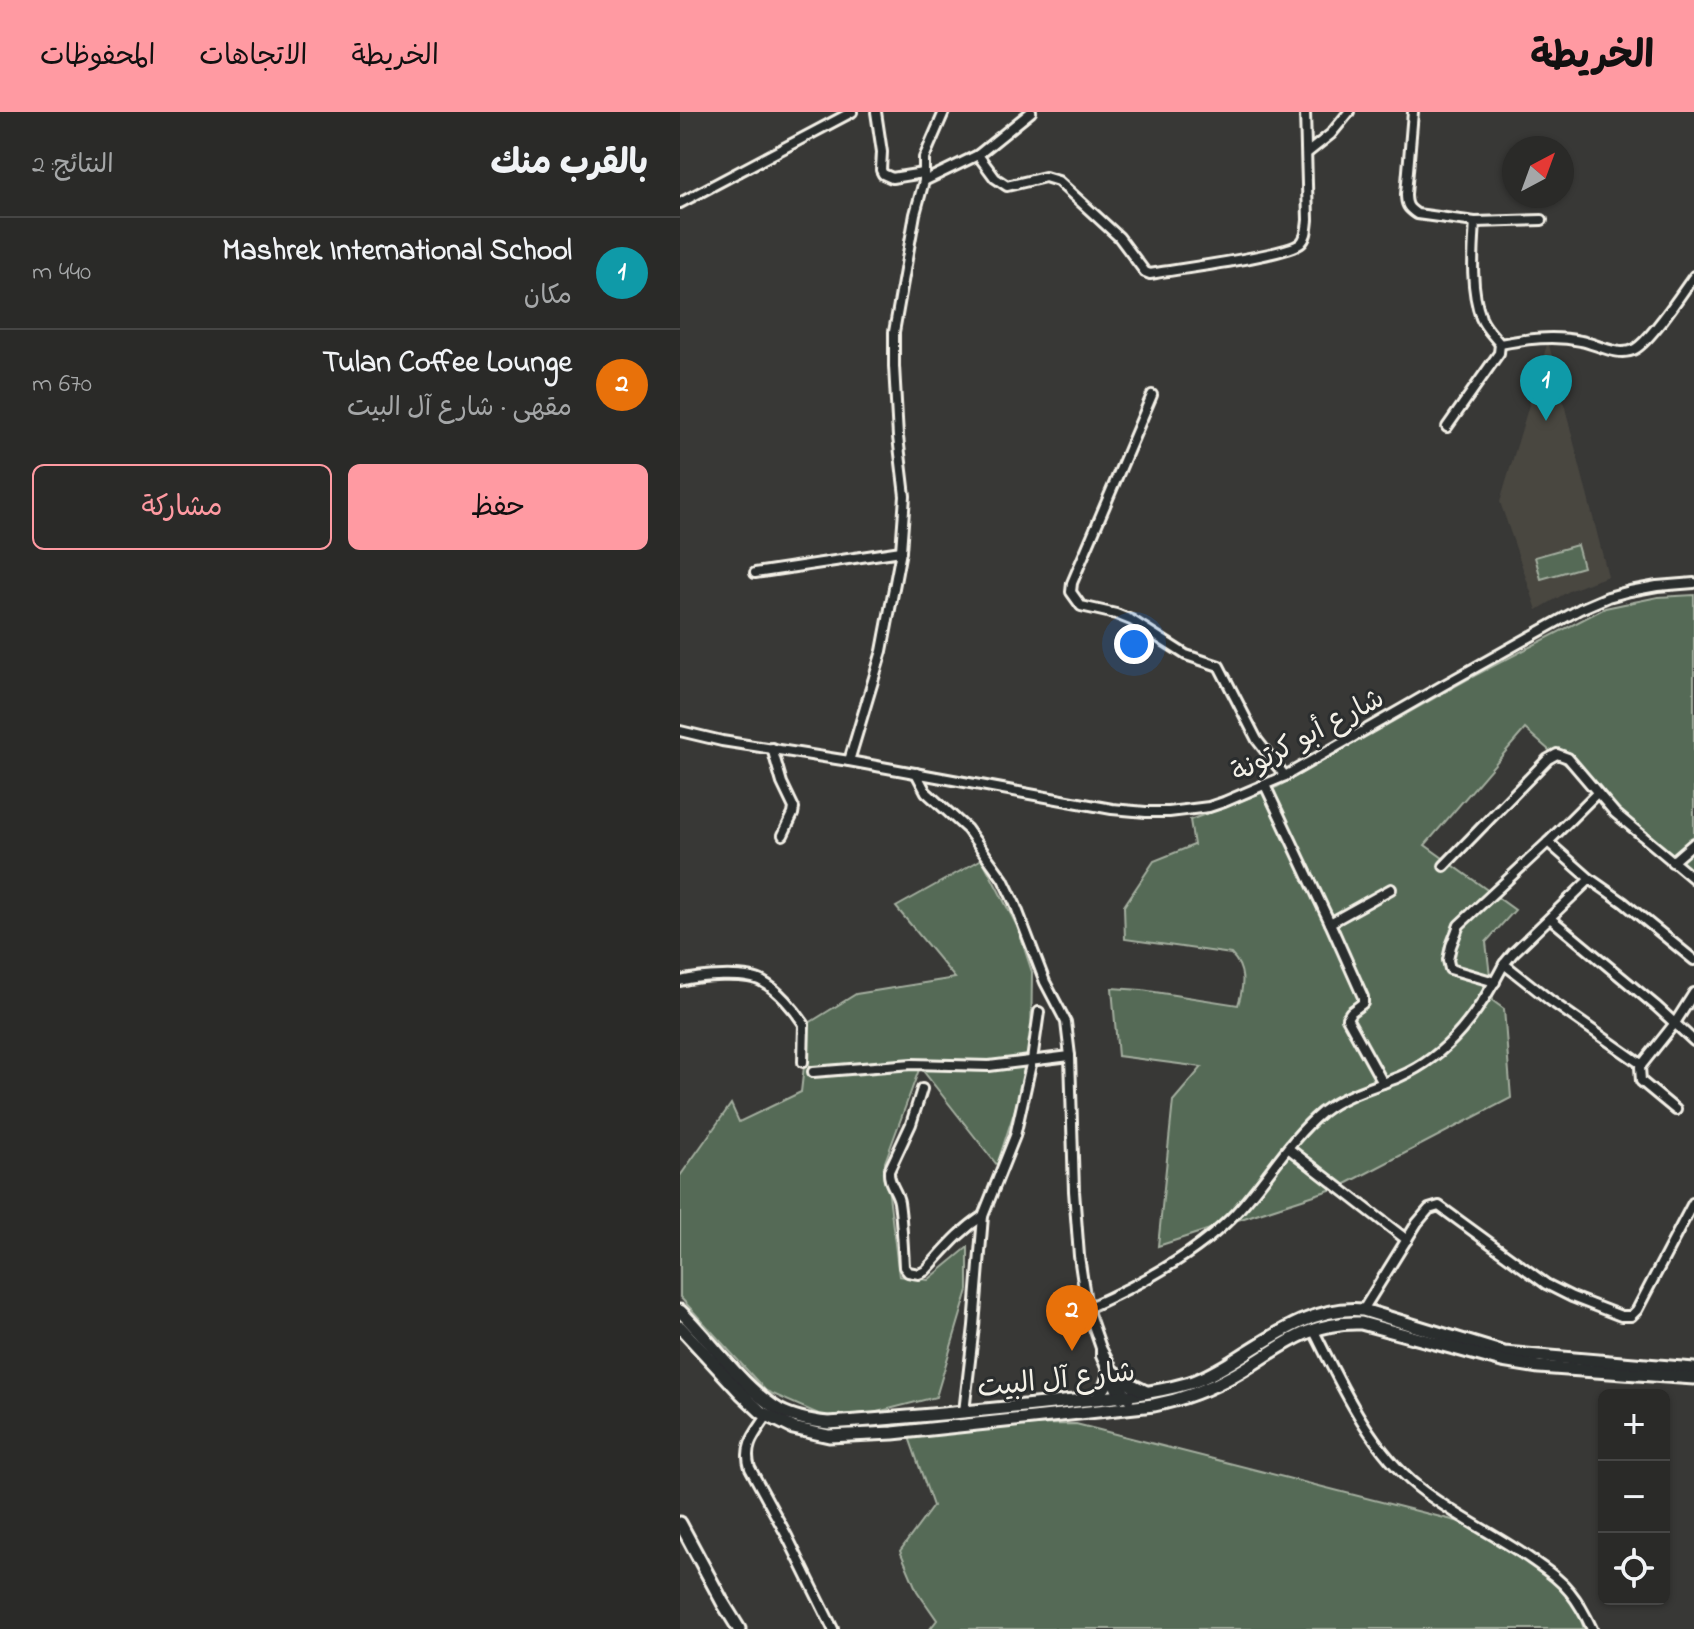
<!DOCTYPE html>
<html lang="ar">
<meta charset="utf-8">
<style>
body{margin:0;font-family:"Indie Flower","Playpen Sans Arabic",sans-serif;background:#323230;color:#f1f3f6;direction:rtl}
.controls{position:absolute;right:24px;bottom:24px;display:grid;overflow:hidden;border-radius:12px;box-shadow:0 2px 6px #0004}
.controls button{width:72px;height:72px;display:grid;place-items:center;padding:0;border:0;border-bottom:2px solid #464645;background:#2a2a28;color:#f1f3f6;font:40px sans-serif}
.compass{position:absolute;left:822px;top:24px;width:72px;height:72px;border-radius:50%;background:#2a2a28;box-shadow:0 2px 6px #0004;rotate:41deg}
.you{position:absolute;left:454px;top:532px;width:28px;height:28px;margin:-20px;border:6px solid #fff;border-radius:50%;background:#1a73e8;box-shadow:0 0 0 12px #1a73e833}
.badge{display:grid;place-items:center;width:52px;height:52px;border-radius:50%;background:#ff9aa2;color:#fff;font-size:26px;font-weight:700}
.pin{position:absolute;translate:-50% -66px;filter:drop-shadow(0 2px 4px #0008)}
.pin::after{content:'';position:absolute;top:42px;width:28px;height:24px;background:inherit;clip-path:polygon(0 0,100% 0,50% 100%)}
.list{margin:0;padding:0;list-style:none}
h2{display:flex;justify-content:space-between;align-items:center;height:104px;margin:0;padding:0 32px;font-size:34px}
h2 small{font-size:26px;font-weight:400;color:#a5a7a8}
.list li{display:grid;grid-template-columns:52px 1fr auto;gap:24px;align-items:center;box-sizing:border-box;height:112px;padding:0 32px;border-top:2px solid #464645}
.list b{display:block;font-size:30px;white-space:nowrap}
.list p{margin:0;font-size:26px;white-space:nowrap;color:#a5a7a8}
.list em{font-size:26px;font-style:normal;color:#a5a7a8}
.actions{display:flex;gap:16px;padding:24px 32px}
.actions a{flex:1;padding:18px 0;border:2px solid #ff9aa2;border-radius:12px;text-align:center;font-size:28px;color:#ff9aa2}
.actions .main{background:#ff9aa2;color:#111}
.icon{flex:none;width:44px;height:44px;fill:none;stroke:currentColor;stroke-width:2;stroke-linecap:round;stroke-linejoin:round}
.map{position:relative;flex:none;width:1014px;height:1517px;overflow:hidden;direction:ltr}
header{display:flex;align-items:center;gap:48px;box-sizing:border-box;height:112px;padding:0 40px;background:#ff9aa2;color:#111}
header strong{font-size:38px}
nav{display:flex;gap:44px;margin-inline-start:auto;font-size:28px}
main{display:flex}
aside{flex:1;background:#2a2a28}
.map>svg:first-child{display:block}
</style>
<header>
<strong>الخريطة</strong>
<nav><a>الخريطة</a><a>الاتجاهات</a><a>المحفوظات</a></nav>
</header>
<main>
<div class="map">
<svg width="1014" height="1517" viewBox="0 0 1014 1517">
<rect width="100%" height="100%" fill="#383836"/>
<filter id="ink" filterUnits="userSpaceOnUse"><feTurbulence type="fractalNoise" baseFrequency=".0125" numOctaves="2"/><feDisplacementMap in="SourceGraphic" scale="16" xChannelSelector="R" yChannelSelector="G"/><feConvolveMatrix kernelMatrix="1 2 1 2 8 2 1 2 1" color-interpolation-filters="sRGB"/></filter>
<g filter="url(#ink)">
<path fill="#484640" d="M868 229 928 464 891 478 857 498 820 390Z"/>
<g fill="#546a56" stroke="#a4ae9f" stroke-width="2">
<path d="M897 433 903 455 861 467 855 445Z"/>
<path d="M1014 483V766L845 617 745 733 835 798 806 830 813 889 824 897 831 986 662 1074 478 1134 493 989 522 955 438 944 432 876 462 878 558 893C564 874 566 857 551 842L445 827 444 794 474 749 514 733 510 708 597 675 790 566 925 496 978 485Z"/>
<path d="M302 747 337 814 352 860 351 936 338 988 317 1053 240 955 205 1050 219 1164 248 1168 288 1135V1178L256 1285 193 1301 143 1304 86 1279 0 1185V1064L51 992 59 1010 121 980 129 911 176 882 275 866 216 795Z"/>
<path d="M396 1312 792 1413 891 1480 904 1517H250L257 1508 237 1479 220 1439 253 1394 229 1325 317 1313Z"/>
</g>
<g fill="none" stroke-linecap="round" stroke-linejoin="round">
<g stroke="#f4f1e8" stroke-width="14">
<g id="street">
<path d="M196 0 202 40 201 58 203 62 212 66 243 61"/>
<path d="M733 0 726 82C726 93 728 96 737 102L795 110 862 108"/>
<path d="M627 41 651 22 669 0"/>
<path d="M298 43 315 66 327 74 365 65 378 69 439 125 465 160 470 162 476 161C499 157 609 143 621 131 627 125 627 116 628 108L625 0"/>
<path d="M244 69 298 43 351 0"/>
<path d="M0 91 172 0"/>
<path d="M795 110C793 141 790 176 801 206 805 216 814 224 820 232"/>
<path d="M820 232C847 227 873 223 901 229 917 232 939 246 955 237 971 228 1002 181 1014 164"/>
<path d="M472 283 392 471 391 480 401 494 436 502 451 508 506 543 539 554 577 628 605 664"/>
<path d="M767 315 819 241 820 232"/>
<path d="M75 461 221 439"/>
<path d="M0 619 42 629 169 649 432 697 466 700H489L529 695 544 690 605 664 762 574 900 497 928 485 950 479 977 474 1014 471"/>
<path d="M92 636 102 671 114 696 113 702 103 723"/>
<path d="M169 649 202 539 221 439 225 384 218 325 214 254V220L235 102 244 69V46L264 0"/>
<path d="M236 661 246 680 287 717 323 767 335 792 365 870 386 910 390 944 394 1079 399 1144 403 1171 407 1196 421 1236V1244L440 1287"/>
<path d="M585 673 650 811 683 885V891L671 900 667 906 703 971"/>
<path d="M868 730 910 767 943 790 1014 848"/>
<path d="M992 750 1014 731"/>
<path d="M764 754 868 647 877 642 888 646 935 701 1014 767"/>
<path d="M910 767 833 841 824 852 871 889 961 952"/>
<path d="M870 806 976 894 1014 929"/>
<path d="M650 811 711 777"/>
<path d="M0 869C19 864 67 860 83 870 98 878 114 897 124 912L123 950"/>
<path d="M815 870 770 857 768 848 771 834 779 813 868 730 917 681"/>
<path d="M133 960 232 952 309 954 390 944"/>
<path d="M242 977 231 1012 209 1059C208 1072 217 1078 219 1090 222 1111 223 1134 224 1155L228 1160 239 1162 245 1159C264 1139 278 1120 303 1104"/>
<path d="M996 998 961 969 960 955 995 911 1014 881"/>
<path d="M608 1036 727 1128"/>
<path d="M407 1196C457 1174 512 1145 551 1106 584 1073 606 1030 642 1000 665 982 692 976 719 965 770 943 799 900 824 852"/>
<path d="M683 1198 737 1111 749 1097 759 1094 866 1172 892 1185 941 1204H951L957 1198 1013 1091"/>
<path d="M633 1217C660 1271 690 1337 738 1375 773 1403 815 1422 852 1448 866 1458 880 1467 890 1480 899 1491 906 1504 912 1517"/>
<path d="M421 1236 449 1288"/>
<path d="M284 1300 294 1214 303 1104 335 1024 352 948 359 900"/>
<path d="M87 1304C75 1322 63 1334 70 1356L107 1424 153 1517"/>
</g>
</g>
<g stroke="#f4f1e8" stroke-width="17">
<g id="secondary">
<path d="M0 1199C32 1230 61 1275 99 1298 114 1306 131 1309 148 1311 223 1306 298 1299 373 1291 418 1286 463 1284 506 1272 522 1268 536 1259 550 1251 590 1226 634 1193 683 1198L824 1241 1014 1257"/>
<path d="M0 1215 61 1281 81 1300 113 1316 149 1324 213 1321 474 1293C504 1287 530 1277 556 1262 600 1237 626 1209 681 1211L822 1249 859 1255 1014 1266"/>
<path d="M435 1261 450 1272 466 1280"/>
<path d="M417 1286 426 1273 429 1263"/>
<path d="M0 1411 43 1491 59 1517"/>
</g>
</g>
<use href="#street" stroke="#2a2d2e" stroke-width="8"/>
<use href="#secondary" stroke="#2a2d2e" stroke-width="11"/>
</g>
</g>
<g text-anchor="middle" stroke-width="6" stroke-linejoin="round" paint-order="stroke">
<g font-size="28" fill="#f4f1e8" stroke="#2a2d2e">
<text transform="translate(627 622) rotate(-28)" y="10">شارع أبو كرتونة</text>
<text transform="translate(376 1266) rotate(-6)" y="10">شارع آل البيت</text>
</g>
</g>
</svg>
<div class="controls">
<button>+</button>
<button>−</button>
<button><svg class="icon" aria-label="locate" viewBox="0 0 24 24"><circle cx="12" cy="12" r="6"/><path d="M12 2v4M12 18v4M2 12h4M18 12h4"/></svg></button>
</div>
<svg class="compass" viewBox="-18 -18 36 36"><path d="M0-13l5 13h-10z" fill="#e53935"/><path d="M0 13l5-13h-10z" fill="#a5a7a8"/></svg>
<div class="you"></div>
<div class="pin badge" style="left:866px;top:309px;background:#0f9aa8">1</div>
<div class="pin badge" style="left:392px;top:1239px;background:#e8710a">2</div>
</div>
<aside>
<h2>بالقرب منك<small>النتائج: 2</small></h2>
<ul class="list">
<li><span class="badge" style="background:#0f9aa8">1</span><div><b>Mashrek International School</b><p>مكان</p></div><em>440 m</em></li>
<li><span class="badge" style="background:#e8710a">2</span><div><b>Tulan Coffee Lounge</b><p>مقهى · شارع آل البيت</p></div><em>670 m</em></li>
</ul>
<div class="actions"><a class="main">حفظ</a><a>مشاركة</a></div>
</aside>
</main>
